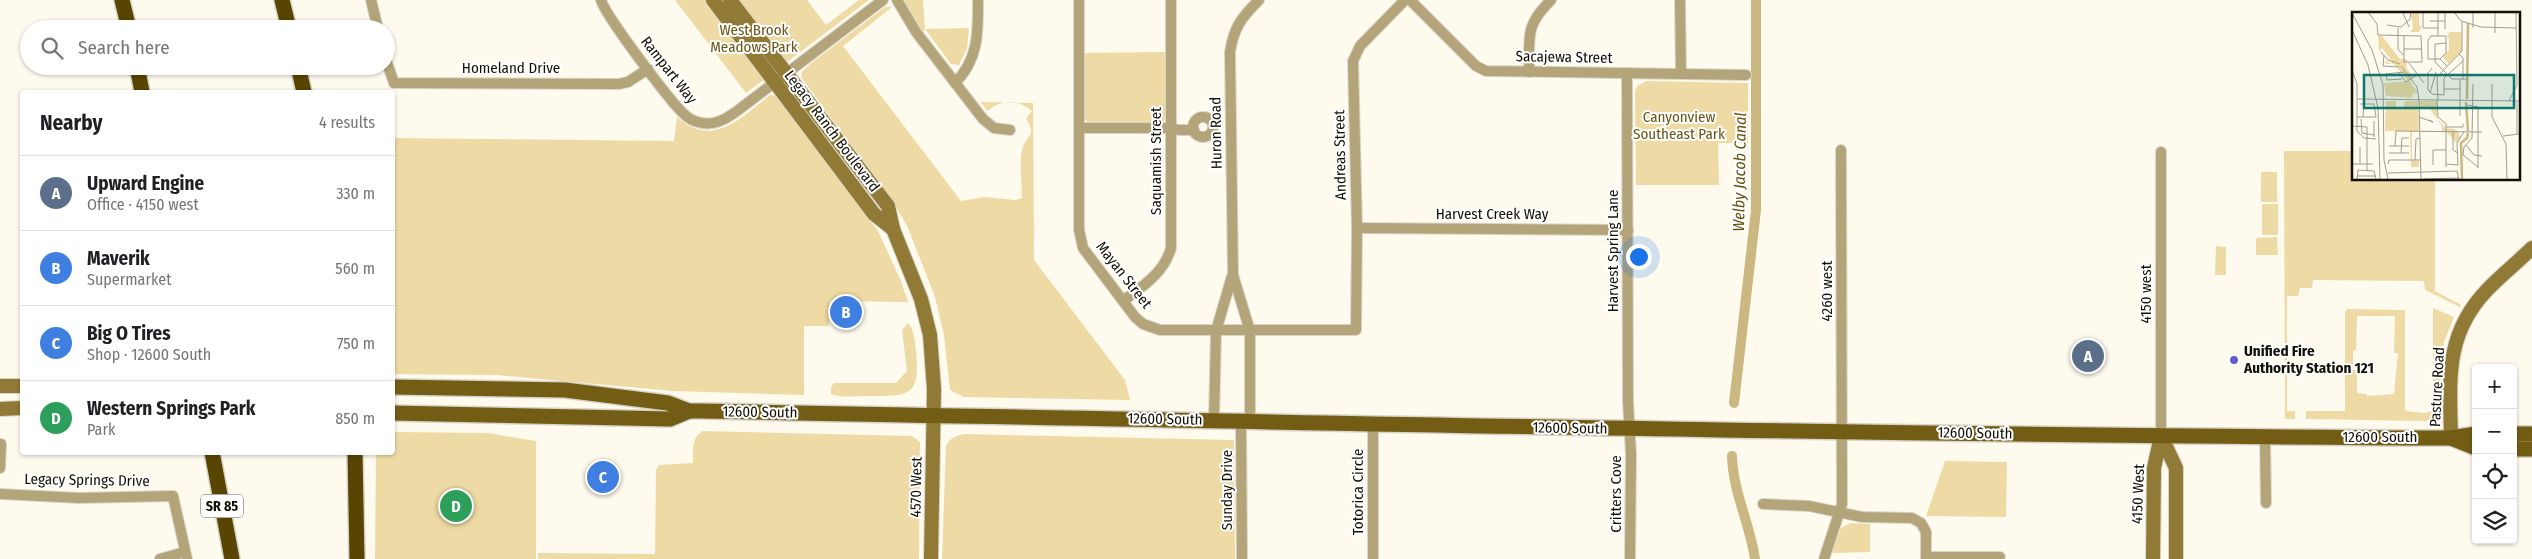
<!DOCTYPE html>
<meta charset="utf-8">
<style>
body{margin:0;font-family:"Fira Sans Condensed",sans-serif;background:#f6f6f6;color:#202124}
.controls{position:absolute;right:15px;bottom:15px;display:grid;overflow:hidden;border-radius:5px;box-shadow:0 1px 4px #0004}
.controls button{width:45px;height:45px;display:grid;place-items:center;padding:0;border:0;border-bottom:1px solid #e0e0e0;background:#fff;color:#202124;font:25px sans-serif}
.you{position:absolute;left:1638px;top:256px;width:18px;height:18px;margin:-12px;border:4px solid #fff;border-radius:50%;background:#1a73e8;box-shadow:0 0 0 8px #1a73e833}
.badge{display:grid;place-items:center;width:32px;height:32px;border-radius:50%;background:#0b8043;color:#fff;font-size:16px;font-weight:700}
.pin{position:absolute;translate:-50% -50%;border:2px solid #fff;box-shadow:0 1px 5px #0006}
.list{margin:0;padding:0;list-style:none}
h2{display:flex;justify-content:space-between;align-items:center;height:65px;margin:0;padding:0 20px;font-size:21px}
h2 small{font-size:16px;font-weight:400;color:#757577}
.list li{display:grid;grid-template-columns:32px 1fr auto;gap:15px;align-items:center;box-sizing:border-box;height:75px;padding:0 20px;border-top:1px solid #e0e0e0}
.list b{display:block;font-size:19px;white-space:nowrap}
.list p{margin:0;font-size:16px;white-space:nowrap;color:#757577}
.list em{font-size:16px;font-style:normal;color:#757577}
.icon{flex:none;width:28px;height:28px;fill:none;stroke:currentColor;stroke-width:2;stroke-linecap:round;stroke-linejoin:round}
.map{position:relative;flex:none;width:2532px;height:559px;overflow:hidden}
.search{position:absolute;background:#fff;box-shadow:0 1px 4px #0004;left:20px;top:20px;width:375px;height:55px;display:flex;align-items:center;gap:12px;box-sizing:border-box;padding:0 18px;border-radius:28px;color:#757577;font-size:19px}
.panel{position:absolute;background:#fff;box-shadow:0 1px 4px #0004;left:20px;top:90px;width:375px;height:365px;border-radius:5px}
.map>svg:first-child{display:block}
</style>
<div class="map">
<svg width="2532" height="559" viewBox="0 0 2532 559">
<rect width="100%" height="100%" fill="#fefaee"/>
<g fill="#eedaa4" fill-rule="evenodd">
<path d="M675 0H807L826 25 859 0H869L746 93Z"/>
<path d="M903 0H923L925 29 969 28 967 48 959 65 951 64 925 29 923 32Z"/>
<path d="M885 7H892L843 46 961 201 984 197 1015 200 1022 198C1022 183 1019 164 1022 150 1025 136 1038 137 1026 118L1032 111C1018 99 1001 99 988 111L980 102 1033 103 1034 260 1125 380 1130 400 964 397 950 390 944 335 935 297 908 228 895 205 801 77 802 72 810 64Z"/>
<path d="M1166 52V118L1162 123H1088L1084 118 1083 53Z"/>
<path d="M1646 81 1748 83V143H1718L1719 185H1636L1635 91 1637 86Z"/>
<path d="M770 95 777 96 878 231 900 279 908 302 830 301 829 326H804V395L673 391 497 375 393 374V138L674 141 677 117C713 149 741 118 770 95Z"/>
<path d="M2284 151H2353V179H2435V291L2461 305 2460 307 2425 290 2424 281 2313 280 2312 288H2300L2298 296H2287V411H2295V419H2285Z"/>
<rect x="2261" y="172" width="16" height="30"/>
<rect x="2262" y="204" width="16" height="31"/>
<path d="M2277 237 2278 255H2256V238Z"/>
<path d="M2216 246 2226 247V275H2215Z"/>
<path d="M2433 308 2454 317 2444 342 2441 358 2440 409 2437 415 2426 421 2306 419V411H2345V312L2347 309 2405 310V411L2425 413 2433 411ZM2357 316H2395L2394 353H2398L2394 394 2367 396V394L2357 393V370H2353V351L2356 350Z"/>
<path d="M908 323C914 329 915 343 916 352 921 399 906 396 866 396 856 396 841 398 831 394V387L834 383H896L907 371 902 330Z"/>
<path d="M703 431 912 436 920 442 919 559H538V553L655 554 656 470 659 465 693 463C693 451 691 437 703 431Z"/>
<path d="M393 432 487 433 536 441V559H375L376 453 392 452Z"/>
<path d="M964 434 1234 440 1235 559H942L946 446C950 438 955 436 964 434Z"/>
<path d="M1945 461 2007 462 2006 517 1926 516Z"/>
<path d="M1850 523 1870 524V552L1832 553 1841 528Z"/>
</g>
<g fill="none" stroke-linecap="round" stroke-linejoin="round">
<g stroke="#cbb781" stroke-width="10">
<path d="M1734 403 1756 210V0"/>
<path d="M1732 456C1733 492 1750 524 1755 559"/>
</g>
<g stroke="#d8d4c9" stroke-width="12">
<g id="street">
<path d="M371 0 378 29"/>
<path d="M601 0C605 15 671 103 685 115 688 118 694 121 698 122 713 127 726 119 737 111L883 0"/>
<path d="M897 0 916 32 983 119 994 128 1010 130"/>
<path d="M1079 0V230L1083 248 1135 317 1143 324 1160 330H1356L1357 228 1353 61 1360 46 1405 0"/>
<path d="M1410 0 1476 66 1486 71 1746 75"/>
<path d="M1680 0 1681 74"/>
<path d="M386 60 394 83 619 84 628 82 648 69"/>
<path d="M1529 72C1530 36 1524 27 1551 0"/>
<path d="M1627 73 1628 401 1631 454 1630 559"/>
<path d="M955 83C979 59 978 32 978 0"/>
<circle cx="1203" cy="127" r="10"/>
<path d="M1079 128H1171L1179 130H1194"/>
<path d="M2161 152V436"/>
<path d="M1357 228 1628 230"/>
<path d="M1123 301C1143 286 1164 273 1171 248V0"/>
<path d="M1214 420 1216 331 1232 276"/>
<path d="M1241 421 1242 559"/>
<path d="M1250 421V331L1233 275 1230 52C1234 27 1241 18 1259 0"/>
<path d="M1373 425V559"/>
<path d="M2265 437 2266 503"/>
<path d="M0 468 1 444"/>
<path d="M0 494 79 498 173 496 187 559"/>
<path d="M1763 504 1809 506 1862 517 1912 518 1921 523 1926 532V559"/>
<path d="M1926 557H2000"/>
<path d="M160 559 185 552"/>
<path d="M1824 559 1842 504 1841 150"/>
</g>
</g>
<g stroke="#d8d4c9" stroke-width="16">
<g id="secondary">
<path d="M713 0 874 214 893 229"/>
<path d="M730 0 888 206 893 229 921 299 930 335 934 389 931 559"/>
<path d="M0 386H22"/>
<path d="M0 409 22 408"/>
<path d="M2161 436 2176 468V559"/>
<path d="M2451 438C2450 380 2444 335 2487 290 2501 275 2518 262 2532 248"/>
<path d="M2153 559 2154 468 2161 436"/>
</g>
</g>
<g stroke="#d8d4c9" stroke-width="18">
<g id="primary">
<path d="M392 387 565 390 668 403 689 411H701C1284 422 1867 435 2451 438L2476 434"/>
<path d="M392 413 670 419 689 411"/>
<path d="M2513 434H2532"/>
<path d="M2451 438 2476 448"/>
<path d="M2513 449H2532"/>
</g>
</g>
<g stroke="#d8d4c9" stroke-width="18">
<g id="highway">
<path d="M122 0 129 29"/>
<path d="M282 0 289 29"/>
<path d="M137 66 142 92"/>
<path d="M298 66 304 92"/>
<path d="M212 452 232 559"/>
<path d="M355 452 357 559"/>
</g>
</g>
<use href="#street" stroke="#b3a479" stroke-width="10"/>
<use href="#secondary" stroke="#917936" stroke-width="14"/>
<use href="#primary" stroke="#735c14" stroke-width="15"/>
<use href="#highway" stroke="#584502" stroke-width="15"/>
</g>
<circle fill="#625bd4" stroke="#fff" stroke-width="2" cx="2234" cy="360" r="5"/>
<g text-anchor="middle" stroke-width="4" stroke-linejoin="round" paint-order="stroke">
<rect fill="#fff" stroke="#595750" stroke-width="1" x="201" y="494.5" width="42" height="23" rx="4"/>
<g font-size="14" font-weight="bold" fill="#120f05">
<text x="222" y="511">SR 85</text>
</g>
<g font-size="15" fill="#685414" stroke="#fff">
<text x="754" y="35">West Brook<tspan x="754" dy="17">Meadows Park</tspan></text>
<text x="1679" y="122">Canyonview<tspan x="1679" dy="17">Southeast Park</tspan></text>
</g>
<g font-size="15" fill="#120f05" stroke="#fff">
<text transform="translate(1564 57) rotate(1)" y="5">Sacajewa Street</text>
<text x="511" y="73">Homeland Drive</text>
<text transform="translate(669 70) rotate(52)" y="5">Rampart Way</text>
<text transform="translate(832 131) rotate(53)" y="5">Legacy Ranch Boulevard</text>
<text transform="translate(1216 133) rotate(-91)" y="5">Huron Road</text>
<text transform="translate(1340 155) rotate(-91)" y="5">Andreas Street</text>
<text transform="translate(1156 161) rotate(-90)" y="5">Saquamish Street</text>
<text x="1492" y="219">Harvest Creek Way</text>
<text transform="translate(1613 251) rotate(-90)" y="5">Harvest Spring Lane</text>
<text transform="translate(1124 275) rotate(52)" y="5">Mayan Street</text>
<text transform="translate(1827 291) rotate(-90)" y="5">4260 west</text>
<text transform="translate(2146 294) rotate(-90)" y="5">4150 west</text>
<text transform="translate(2437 387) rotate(-87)" y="5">Pasture Road</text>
<text transform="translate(760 412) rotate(1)" y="5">12600 South</text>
<text transform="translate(1165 419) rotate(1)" y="5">12600 South</text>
<text transform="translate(1570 428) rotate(1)" y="5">12600 South</text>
<text transform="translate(1975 433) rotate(1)" y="5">12600 South</text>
<text x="2380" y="442">12600 South</text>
<text transform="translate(87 480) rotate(1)" y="5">Legacy Springs Drive</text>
<text transform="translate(916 487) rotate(-89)" y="5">4570 West</text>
<text transform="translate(1227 490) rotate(-90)" y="5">Sunday Drive</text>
<text transform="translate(1358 492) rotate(-90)" y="5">Totorica Circle</text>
<text transform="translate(1616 494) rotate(-90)" y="5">Critters Cove</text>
<text transform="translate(2138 494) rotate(-88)" y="5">4150 West</text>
</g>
<g font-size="15" font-weight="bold" fill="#120f05" stroke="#fff" text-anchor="start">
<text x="2244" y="356">Unified Fire<tspan x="2244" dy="17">Authority Station 121</tspan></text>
</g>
<g font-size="16" font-style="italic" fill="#634f0d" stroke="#fff">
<text transform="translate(1739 172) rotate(-89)" y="6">Welby Jacob Canal</text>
</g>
</g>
<g transform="translate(2352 12)">
<rect width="168" height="168" fill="#fefaee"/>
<path d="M59 0H67V14H70L67 20H58L61 17ZM97 20H109L110 38 97 52 91 45 97 38V26L95 25ZM26 24H30L48 47H55L54 56 61 64 56 69 42 52H34L33 49 40 52V49L30 36 27 39ZM58 69 66 81H61L60 86 34 84 32 71ZM34 89H44V96H51L53 89H66L67 119H60V148L67 149V155H59L58 119H33ZM68 89H85V106L93 116 103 117 109 125 104 131 94 119H90V114L78 97H68Z" fill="#eedaa4"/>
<path fill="none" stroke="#cbb781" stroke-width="2.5" d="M115 87 116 11M114 90 116 119M110 167 109 131 115 126 116 121"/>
<path fill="none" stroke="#a09c91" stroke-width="1" d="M16 0 25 12 26 23 69 24 70 50H52M71 0V16H86M86 0V24M102 0 109 9 129 15 164 16M143 0V21M0 1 20 38 31 73 32 148 36 167M51 1 57 15M78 9H93M35 13 49 15 58 7 59 0M46 16V37L51 43M121 16V0M93 17V0M0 18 16 53 26 96 28 167M94 31 83 32V50L100 67H115M52 37H70M29 40 36 48 48 52M107 42 111 46V67M32 43 31 54 47 55M88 47 94 41V24H79L76 28V47H88L95 54M52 50V24M57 51 72 71M49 54 65 75 67 88M80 56 76 61V78L80 82 92 83V66L111 49M0 58 5 72V119L12 126 24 127M47 61 54 70 65 63M50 67 35 68 34 62 52 60M108 67V104M121 72 120 126 112 135 111 143 126 155M140 72V105L154 132 155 167M92 77H108M78 81 84 60M6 87 168 89M67 88 69 167M85 88 86 105 94 112V155M86 88 85 65 110 39V10M157 89 165 73 164 0M165 90V122M116 93 126 95V156M5 105H24L22 92H8M11 105 12 89M67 105 81 110 77 108M9 107 10 121 22 123M22 109V125M0 114 15 115M94 115H111V112M101 120V138L106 141M151 124 167 122M114 133 122 143 130 144M37 134H57M43 134 44 119 130 120M37 141H57M49 141 50 126H57M0 144V120M63 148 64 127 68 126M0 152H21M8 152V135M36 152 37 148H68M94 152 106 153 105 131 112 120M81 153V138H94M15 158V115M36 161 105 159 107 167M5 164H23M5 167 6 158 22 159 24 167M71 167 107 166"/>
<path fill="#0f766e" fill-opacity="0.15" stroke="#0f766e" stroke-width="2.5" d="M12 63H162V96H12Z"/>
<rect width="168" height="168" fill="none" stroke="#120f05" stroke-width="2.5"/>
</g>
</svg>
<div class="controls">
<button>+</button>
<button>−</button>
<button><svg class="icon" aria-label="locate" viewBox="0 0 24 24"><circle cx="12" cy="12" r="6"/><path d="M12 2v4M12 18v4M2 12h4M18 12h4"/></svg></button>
<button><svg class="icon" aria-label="layers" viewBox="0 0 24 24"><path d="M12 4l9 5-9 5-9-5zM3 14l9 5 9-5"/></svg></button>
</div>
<div class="you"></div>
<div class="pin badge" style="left:2088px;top:356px;background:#5c6f8a">A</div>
<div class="pin badge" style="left:846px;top:312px;background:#3f7fe0">B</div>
<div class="pin badge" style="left:603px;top:477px;background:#3f7fe0">C</div>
<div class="pin badge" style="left:456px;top:506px;background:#2e9e5b">D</div>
<div class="search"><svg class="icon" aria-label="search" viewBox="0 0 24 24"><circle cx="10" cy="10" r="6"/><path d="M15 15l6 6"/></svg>Search here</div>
<section class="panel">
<h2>Nearby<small>4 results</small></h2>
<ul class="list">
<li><span class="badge" style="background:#5c6f8a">A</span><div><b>Upward Engine</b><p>Office · 4150 west</p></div><em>330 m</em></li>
<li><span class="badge" style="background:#3f7fe0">B</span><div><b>Maverik</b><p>Supermarket</p></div><em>560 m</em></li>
<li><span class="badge" style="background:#3f7fe0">C</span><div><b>Big O Tires</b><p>Shop · 12600 South</p></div><em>750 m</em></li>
<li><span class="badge" style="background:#2e9e5b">D</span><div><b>Western Springs Park</b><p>Park</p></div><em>850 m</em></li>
</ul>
</section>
</div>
